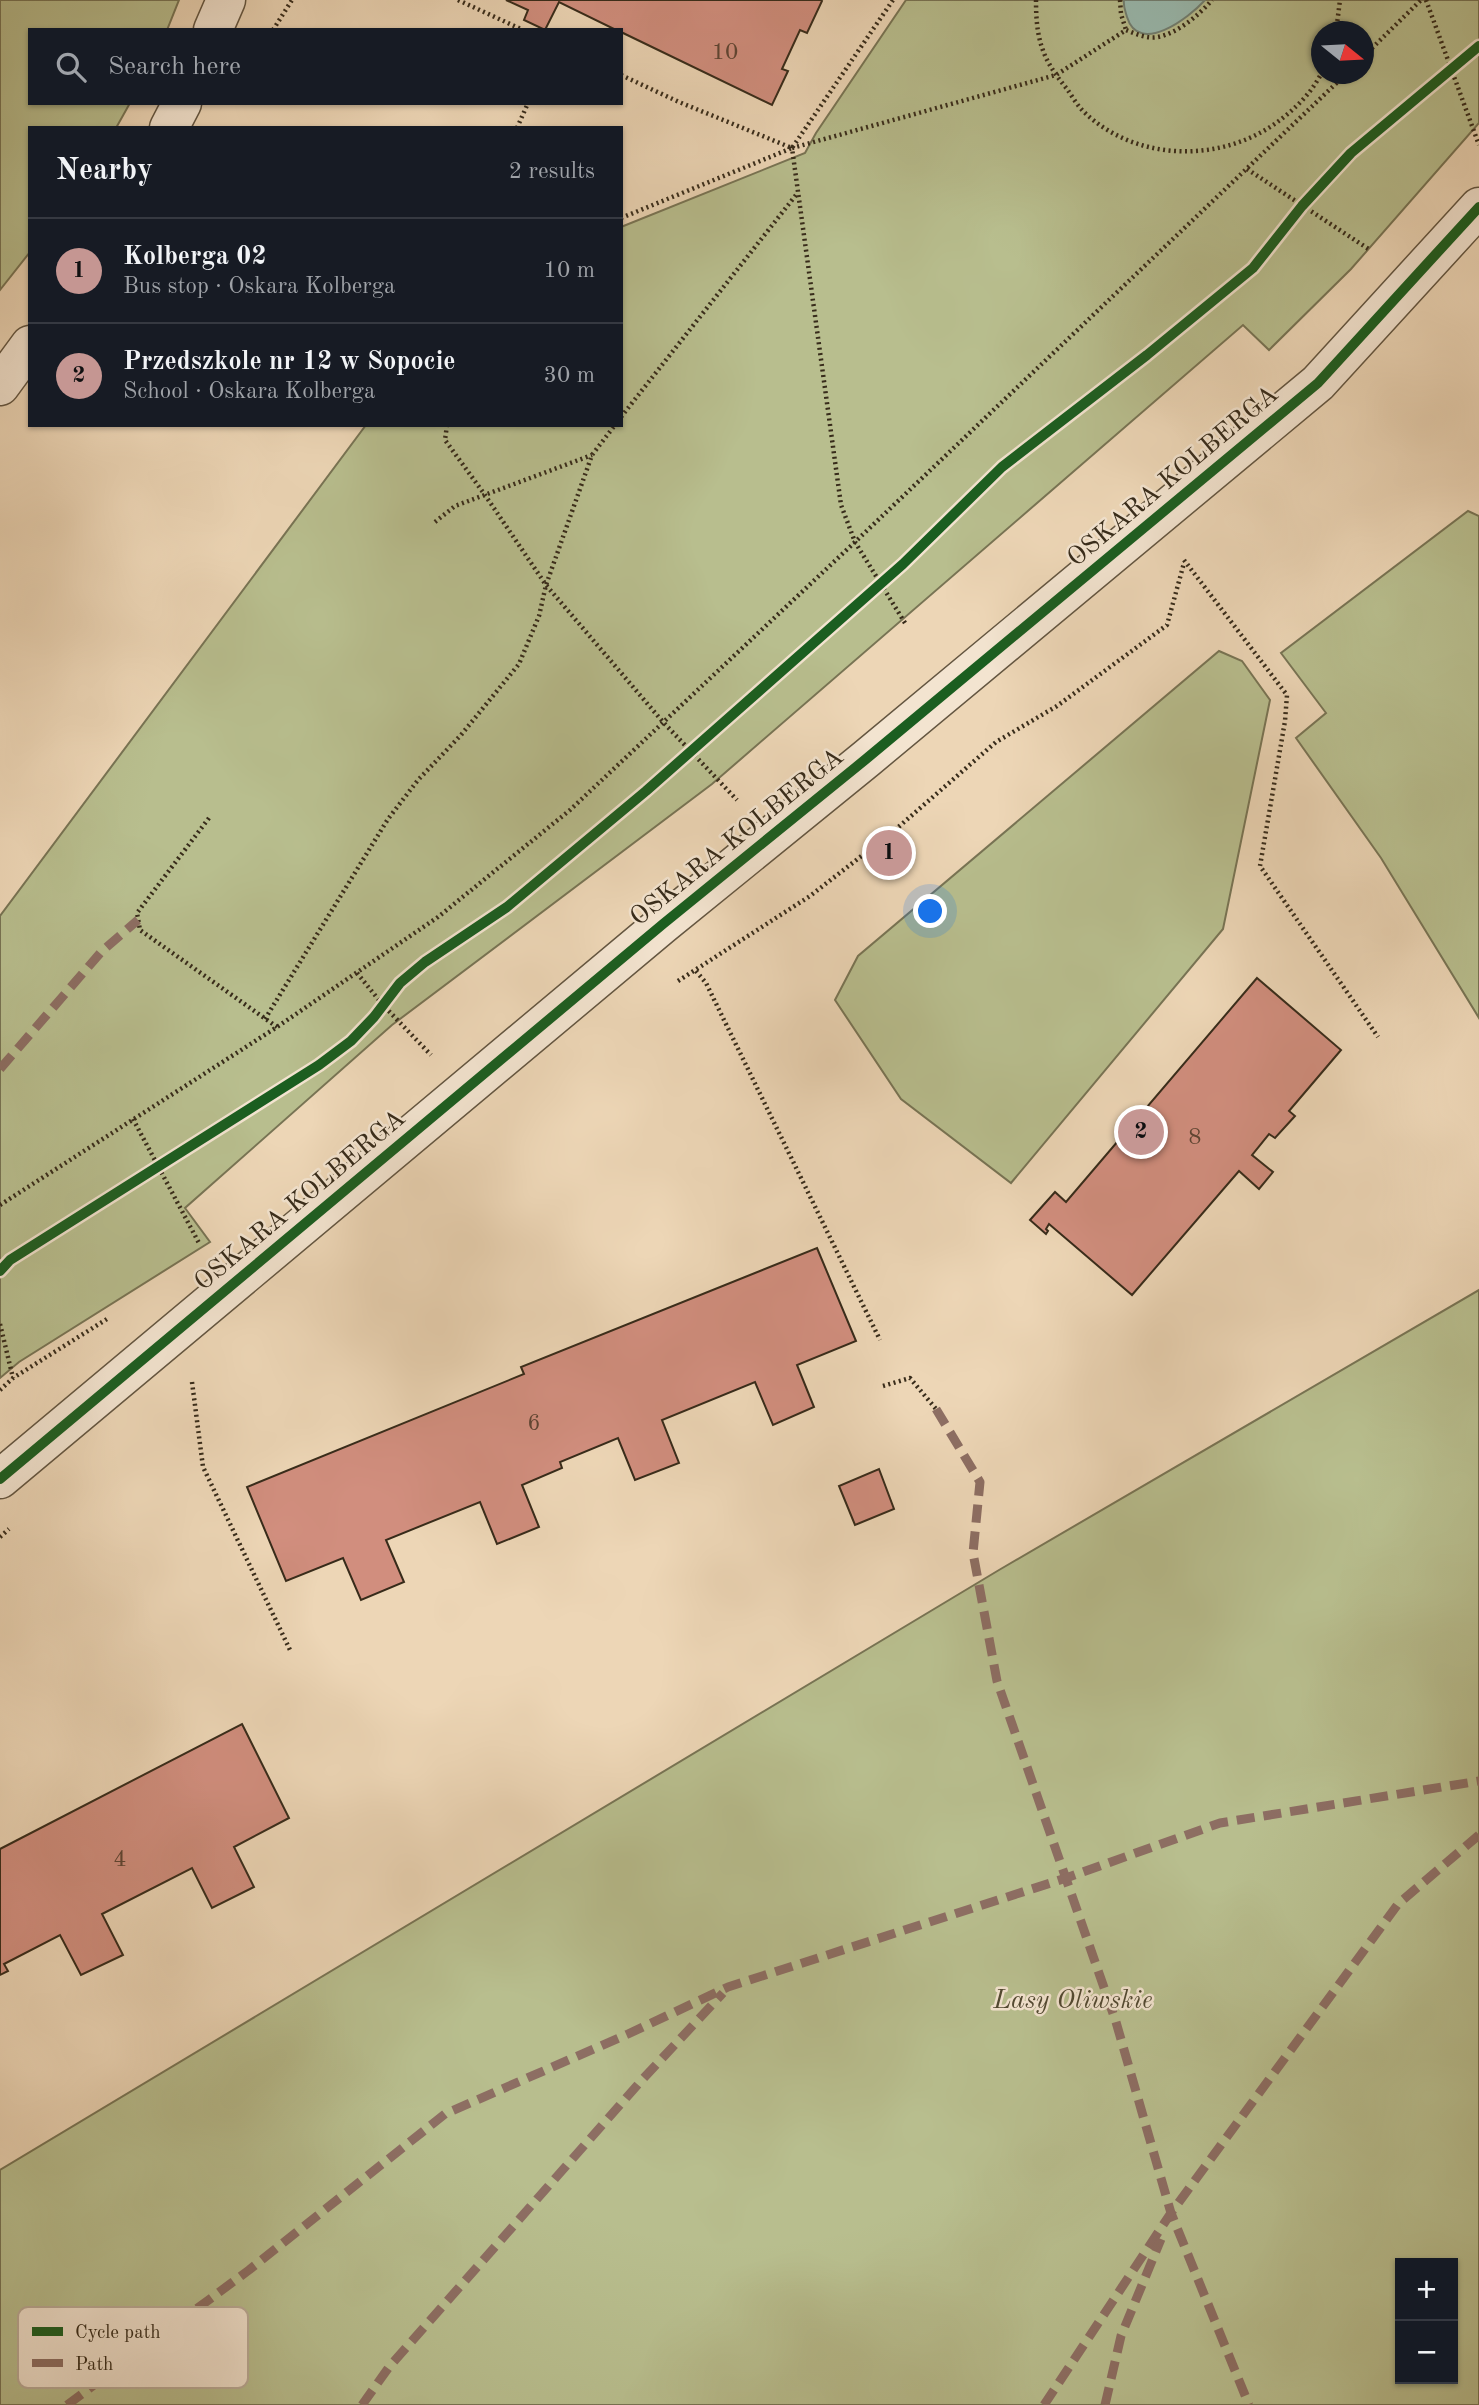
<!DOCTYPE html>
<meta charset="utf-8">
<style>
body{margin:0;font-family:"Old Standard TT",serif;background:#242831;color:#f1f3f6}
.controls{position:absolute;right:21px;bottom:21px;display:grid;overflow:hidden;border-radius:0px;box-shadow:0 2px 5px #0004}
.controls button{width:63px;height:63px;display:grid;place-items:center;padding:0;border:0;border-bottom:2px solid #363941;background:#171b24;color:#f1f3f6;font:35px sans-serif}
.compass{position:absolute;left:1311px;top:21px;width:63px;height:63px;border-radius:50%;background:#171b24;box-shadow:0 2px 5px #0004;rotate:108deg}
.you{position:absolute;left:931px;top:912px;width:24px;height:24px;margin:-18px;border:5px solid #fff;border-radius:50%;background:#1a73e8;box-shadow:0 0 0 10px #1a73e833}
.badge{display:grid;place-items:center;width:46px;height:46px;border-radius:50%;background:#c59692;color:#111;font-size:23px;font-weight:700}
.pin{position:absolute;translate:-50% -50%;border:4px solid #fff;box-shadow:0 2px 7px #0006}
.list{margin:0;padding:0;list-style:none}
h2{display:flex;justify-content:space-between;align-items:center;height:91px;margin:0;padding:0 28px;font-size:30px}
h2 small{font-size:23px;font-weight:400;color:#9ea1a6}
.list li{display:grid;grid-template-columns:46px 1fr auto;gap:21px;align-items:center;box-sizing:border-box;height:105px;padding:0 28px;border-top:2px solid #363941}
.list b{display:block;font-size:26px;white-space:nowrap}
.list p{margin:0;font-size:23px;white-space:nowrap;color:#9ea1a6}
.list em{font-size:23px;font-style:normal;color:#9ea1a6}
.icon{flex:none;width:38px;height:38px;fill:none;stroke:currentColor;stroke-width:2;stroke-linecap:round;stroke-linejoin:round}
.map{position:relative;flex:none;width:1479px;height:2405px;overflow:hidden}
.search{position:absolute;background:#171b24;box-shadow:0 2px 5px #0004;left:28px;top:28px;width:595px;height:77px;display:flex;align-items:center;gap:18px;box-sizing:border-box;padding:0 24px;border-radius:0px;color:#9ea1a6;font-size:26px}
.panel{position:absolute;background:#171b24;box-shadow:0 2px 5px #0004;left:28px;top:126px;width:595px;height:301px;border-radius:0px}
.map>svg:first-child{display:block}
</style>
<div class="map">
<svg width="1479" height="2405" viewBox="0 0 1479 2405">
<rect width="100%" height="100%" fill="#edd6b6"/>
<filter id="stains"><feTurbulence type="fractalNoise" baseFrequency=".00286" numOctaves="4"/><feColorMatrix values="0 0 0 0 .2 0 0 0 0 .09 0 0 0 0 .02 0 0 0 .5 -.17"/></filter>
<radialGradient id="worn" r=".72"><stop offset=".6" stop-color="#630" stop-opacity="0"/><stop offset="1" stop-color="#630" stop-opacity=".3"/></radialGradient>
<g fill="#b8be8e" stroke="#787454" stroke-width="2" fill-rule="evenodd">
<path d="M0 0H179L167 30H30V103H130L116 128H30V252L0 290Z"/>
<path d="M906 0H1479V123L1351 269 1269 350 1243 325 712 784 392 1025 185 1208 210 1242 19 1362 0 1378V916L366 425H621V227L805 153 816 133ZM1322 32H1364V74H1322Z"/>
<path d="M1468 511 1479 516V1018L1381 858 1296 738 1326 713 1281 653Z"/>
<path d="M1219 651 1242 661 1270 700 1223 929 1011 1183 901 1099 835 1000 858 956Z"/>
<path d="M1479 1290V2405H0V2170L999 1570ZM1453 2263V2379H1400V2263Z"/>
</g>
<path fill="#99b9ae" stroke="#728073" stroke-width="2" d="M1124 0H1205C1189 18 1139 56 1127 17 1125 10 1123 6 1124 0Z"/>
<g fill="#d18e7e" stroke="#372b1a" stroke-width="2">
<path d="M506 0H821L822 1 807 33 800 30 782 69 788 71 772 105 621 32V30H616L559 2 545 30 524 20 528 10Z"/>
<path d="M1257 978 1341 1050 1289 1111 1295 1116 1275 1138 1269 1134 1252 1155 1273 1172 1259 1189 1239 1171 1132 1295 1049 1224 1046 1229 1048 1231 1046 1234 1030 1220 1055 1192 1066 1202Z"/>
<path d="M817 1248 856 1341 797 1365 814 1407 773 1425 755 1382 662 1420 679 1463 635 1480 618 1438 560 1462 562 1468 522 1485 539 1527 497 1544 480 1502 386 1540 404 1582 361 1600 343 1558 286 1581 247 1487 524 1374 521 1367Z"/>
<path d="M879 1469 894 1509 855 1525 839 1486Z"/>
<path d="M242 1724 289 1818 234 1847 254 1887 212 1908 192 1868 102 1914 123 1955 81 1975 60 1935 4 1964 8 1971 0 1975V1849Z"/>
</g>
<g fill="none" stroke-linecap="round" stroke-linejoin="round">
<g stroke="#645641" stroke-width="41">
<g id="minor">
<path d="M213 30 226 0"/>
<path d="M169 128 182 103"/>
<path d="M0 386 30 345"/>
<path d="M0 1479 663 924 866 759 1318 383 1479 207"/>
</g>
</g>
<g stroke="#372b1a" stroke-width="4.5" stroke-dasharray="2 3.5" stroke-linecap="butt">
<path d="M458 0 523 30"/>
<path d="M1036 0C1036 18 1037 36 1044 53 1049 66 1058 78 1067 89 1072 96 1077 105 1083 111 1134 161 1218 164 1276 123 1294 110 1312 93 1322 72"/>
<path d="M1120 0 1121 14 1126 30"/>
<path d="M1426 0 1479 145"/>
<path d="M273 30 292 0"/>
<path d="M1336 32 1340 0"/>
<path d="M1364 56 1421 0"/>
<path d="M621 75 679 102 792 148 893 0"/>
<path d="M517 128 528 103"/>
<path d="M1247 169 1370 250"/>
<path d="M621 218 792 148"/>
<path d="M621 417 796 195"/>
<path d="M447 425 445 440 485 495 546 585 663 722 737 800"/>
<path d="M435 522 455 506 592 455"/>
<path d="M1184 560 1287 695 1285 721 1260 866 1378 1037"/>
<path d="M905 623 855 542 841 505 792 148 1056 75 1126 30C1136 34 1147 39 1158 37 1178 33 1199 15 1212 0"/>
<path d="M209 818 137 913 140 930 277 1027"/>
<path d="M696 971 706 983 880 1340"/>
<path d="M357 973 383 1005 431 1055"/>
<path d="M678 981 810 896 895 830 996 742 1057 706 1167 625 1184 563"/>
<path d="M265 1019 388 819 418 780 461 735 519 664 539 616 546 585 592 455 615 425"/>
<path d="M133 1119 200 1245"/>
<path d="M0 1205 277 1027 438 917 570 810 855 542 1346 74"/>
<path d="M0 1324 13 1378"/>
<path d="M192 1382 203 1467 290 1650"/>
<path d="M883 1386 910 1378 936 1409"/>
<path d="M0 1390 13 1378 107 1319"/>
<path d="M0 1537 9 1529"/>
</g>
<use href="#minor" stroke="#f3e4d0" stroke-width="38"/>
<g stroke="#8d6e63" stroke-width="9" stroke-dasharray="18 9" stroke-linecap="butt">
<path d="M0 1069 102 951 138 920"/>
<path d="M936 1409 980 1482 973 1553 997 1681 1116 2022 1171 2213 1249 2405"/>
<path d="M67 2405 249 2270 445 2114 628 2034 728 1987 1066 1878 1220 1823 1479 1781"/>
<path d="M362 2405 389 2367 641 2081 723 1993"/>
<path d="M1044 2405 1171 2213 1398 1904 1479 1835"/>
<path d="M1105 2405 1121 2336 1161 2239"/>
</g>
<g stroke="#f3e4d0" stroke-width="15">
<g id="cycleway">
<path d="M0 1271 10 1260 319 1065 351 1041 374 1017 400 983 425 962 507 907 646 791 903 564 1002 467 1147 355 1253 268 1302 206 1351 153 1479 46"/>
<path d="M0 1479 663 924 866 759 1318 383 1479 207"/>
</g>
</g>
<use href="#cycleway" stroke="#1b5e20" stroke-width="10"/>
</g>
<g text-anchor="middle" stroke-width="5" stroke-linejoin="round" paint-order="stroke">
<g font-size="23" fill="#5e4433">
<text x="725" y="59">10</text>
<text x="1195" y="1144">8</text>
<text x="534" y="1430">6</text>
<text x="120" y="1866">4</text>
</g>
<g font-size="26" fill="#372b1a" stroke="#f3e4d0">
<text transform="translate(1172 475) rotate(-40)" y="9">OSKARA KOLBERGA</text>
<text transform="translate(736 836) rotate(-39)" y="9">OSKARA KOLBERGA</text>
<text transform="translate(299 1199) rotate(-40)" y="9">OSKARA KOLBERGA</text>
</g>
<g font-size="26" font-style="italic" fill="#514831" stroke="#f3e4d0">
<text x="1073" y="2008">Lasy Oliwskie</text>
</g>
</g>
<rect x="18" y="2307" width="230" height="81" rx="10" fill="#f3e4d0" stroke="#bbac99" stroke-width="2"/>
<rect x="32" y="2327" width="31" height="9" fill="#1b5e20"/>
<rect x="32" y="2359" width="31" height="8" fill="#8d6e63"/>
<g font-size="19" fill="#372b1a">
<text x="75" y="2338">Cycle path</text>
<text x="75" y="2370">Path</text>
</g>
<rect width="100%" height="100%" filter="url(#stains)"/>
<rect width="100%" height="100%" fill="url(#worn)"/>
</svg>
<div class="controls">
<button>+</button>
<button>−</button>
</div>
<svg class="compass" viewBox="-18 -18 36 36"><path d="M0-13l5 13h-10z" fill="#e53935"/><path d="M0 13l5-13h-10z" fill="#9ea1a6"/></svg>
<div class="you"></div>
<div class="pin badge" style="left:889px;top:853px">1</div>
<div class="pin badge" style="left:1141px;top:1132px">2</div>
<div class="search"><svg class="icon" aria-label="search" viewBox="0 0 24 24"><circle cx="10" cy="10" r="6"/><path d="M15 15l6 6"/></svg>Search here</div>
<section class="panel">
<h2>Nearby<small>2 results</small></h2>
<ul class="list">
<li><span class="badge">1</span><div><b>Kolberga 02</b><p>Bus stop · Oskara Kolberga</p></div><em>10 m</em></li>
<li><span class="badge">2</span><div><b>Przedszkole nr 12 w Sopocie</b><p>School · Oskara Kolberga</p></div><em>30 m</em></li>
</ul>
</section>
</div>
